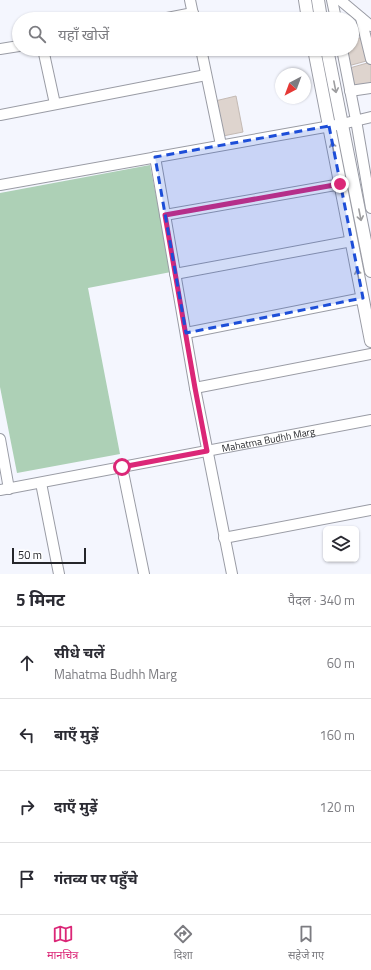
<!DOCTYPE html>
<html lang="hi">
<meta charset="utf-8">
<style>
body{margin:0;font-family:"Titillium Web","Noto Sans Devanagari",sans-serif;background:#f7f7f7;color:#2b2b33}
.controls{position:absolute;right:12px;bottom:12px;display:grid;overflow:hidden;border-radius:6px;box-shadow:0 1px 3px #0004}
.controls button{width:36px;height:36px;display:grid;place-items:center;padding:0;border:0;border-bottom:1px solid #e1e1e2;background:#fff;color:#2b2b33;font:20px sans-serif}
.compass{position:absolute;left:275px;top:68px;width:36px;height:36px;border-radius:50%;background:#fff;box-shadow:0 1px 3px #0004;rotate:221deg}
.scale{position:absolute;left:12px;bottom:10px;width:74px;box-sizing:border-box;padding-left:4px;border:2px solid #25262a;border-top:0;font-size:11px;line-height:14px;white-space:nowrap;color:#25262a;-webkit-text-stroke:3px #fff;paint-order:stroke}
.stop{position:absolute;width:12px;height:12px;margin:-9px;border:3px solid #db2777;border-radius:50%;background:#fff}
.stop.end{background:#db2777;border-color:#fff;box-shadow:0 1px 4px #0008}
.list{margin:0;padding:0;list-style:none}
h2{display:flex;justify-content:space-between;align-items:center;height:52px;margin:0;padding:0 16px;font-size:17px}
h2 small{font-size:13px;font-weight:400;color:#7c7c81}
.list li{display:grid;grid-template-columns:26px 1fr auto;gap:12px;align-items:center;box-sizing:border-box;height:72px;padding:0 16px;border-top:1px solid #e1e1e2}
.list b{display:block;font-size:15px;white-space:nowrap}
.list p{margin:0;font-size:13px;white-space:nowrap;color:#7c7c81}
.list em{font-size:13px;font-style:normal;color:#7c7c81}
.icon{flex:none;width:22px;height:22px;fill:none;stroke:currentColor;stroke-width:2;stroke-linecap:round;stroke-linejoin:round}
.map{position:relative;flex:none;width:371px;height:574px;overflow:hidden}
.search{position:absolute;background:#fff;box-shadow:0 1px 3px #0004;left:12px;right:12px;top:12px;height:44px;display:flex;align-items:center;gap:10px;box-sizing:border-box;padding:0 14px;border-radius:22px;color:#7c7c81;font-size:15px}
.sheet{height:340px;background:#fff}
nav{display:flex;justify-content:space-around;align-items:center;box-sizing:border-box;height:56px;border-top:1px solid #e1e1e2;background:#fff;font-size:11px;color:#7c7c81}
nav a{display:grid;justify-items:center;gap:2px}
nav .on{color:#db2777}
.map>svg:first-child{display:block}
</style>
<div class="map">
<svg width="371" height="574" viewBox="0 0 371 574">
<rect width="100%" height="100%" fill="#f4f6fe"/>
<path fill="#add0b6" d="M150 165 171 272 88 288 120 454 17 473 0 387V193Z"/>
<g fill="#ded4ce" stroke="#c4bab4">
<path d="M363 37 370 60 348 66 343 49H352V40Z"/>
<path d="M371 62V84L352 90 346 69Z"/>
<path d="M236 96 243 132 223 136 215 101Z"/>
</g>
<g fill="none" stroke-linecap="round" stroke-linejoin="round">
<g stroke="#9a9ca5" stroke-width="12">
<g id="minor">
<path d="M190 0 194 19"/>
<path d="M332 0 336 19"/>
<path d="M340 0 371 26"/>
<path d="M361 18 371 59"/>
<path d="M162 19 193 13"/>
<path d="M0 49 19 46"/>
<path d="M43 49 55 104"/>
<path d="M201 49 221 145"/>
<path d="M342 49 356 120 371 208"/>
<path d="M350 91 371 88"/>
<path d="M0 115 206 75"/>
<path d="M155 157 195 388 232 574"/>
<path d="M0 185 342 124 371 117"/>
<path d="M165 215 341 184"/>
<path d="M175 274 352 241"/>
<path d="M186 333 363 298"/>
<path d="M195 388 371 354"/>
<path d="M0 439 9 489"/>
<path d="M122 467 144 574"/>
<path d="M41 483 59 574"/>
<path id="s1" d="M0 490 371 420"/>
<path d="M224 538 371 510"/>
</g>
</g>
<g stroke="#9a9ca5" stroke-width="14">
<g id="tertiary">
<path d="M305 0 308 19"/>
<path d="M318 0 321 19"/>
<path d="M314 49 371 341"/>
<path d="M327 49 371 271"/>
</g>
</g>
<use href="#minor" stroke="#fff" stroke-width="10"/>
<use href="#tertiary" stroke="#fff" stroke-width="12"/>
</g>
<defs><path id="oneway-shaft" d="M-6 0H5M1.5-3L5.5 0L1.5 3" fill="none" stroke-width="1.6" stroke-linecap="round" stroke-linejoin="round"/></defs>
<g stroke="#9d9d9f">
<use href="#oneway-shaft" transform="translate(335 87) rotate(79)"/>
<use href="#oneway-shaft" transform="translate(333 148) rotate(-101)"/>
<use href="#oneway-shaft" transform="translate(360 215) rotate(79)"/>
<use href="#oneway-shaft" transform="translate(358 275) rotate(-101)"/>
</g>
<g fill="none" stroke-linecap="round" stroke-linejoin="round">
<path stroke="#db2777" stroke-width="5" d="M122 467 207 451 195 388 165 215 340 184"/>
</g>
<path fill="#1d4ed8" fill-opacity="0.2" stroke="#1d4ed8" stroke-width="3" stroke-dasharray="8 5" stroke-linejoin="round" d="M329 126 363 298 186 333 155 157Z"/>
<g text-anchor="middle" stroke-width="4" stroke-linejoin="round" paint-order="stroke">
<g font-size="10" fill="#25262a" stroke="#fff">
<text dy="4" stroke="none"><textPath href="#s1" startOffset="273">Mahatma Budhh Marg</textPath></text>
</g>
</g>
</svg>
<div class="controls">
<button><svg class="icon" aria-label="layers" viewBox="0 0 24 24"><path d="M12 4l9 5-9 5-9-5zM3 14l9 5 9-5"/></svg></button>
</div>
<svg class="compass" viewBox="-18 -18 36 36"><path d="M0-13l5 13h-10z" fill="#e53935"/><path d="M0 13l5-13h-10z" fill="#7c7c81"/></svg>
<div class="scale">50 m</div>
<div class="stop" style="left:122px;top:467px"></div>
<div class="stop end" style="left:340px;top:184px"></div>
<div class="search"><svg class="icon" aria-label="search" viewBox="0 0 24 24"><circle cx="10" cy="10" r="6"/><path d="M15 15l6 6"/></svg>यहाँ खोजें</div>
</div>
<section class="sheet">
<h2>5 मिनट<small>पैदल · 340 m</small></h2>
<ul class="list">
<li><svg class="icon" aria-label="ahead" viewBox="0 0 24 24"><path d="M12 20V5M6 11l6-6 6 6"/></svg><div><b>सीधे चलें</b><p>Mahatma Budhh Marg</p></div><em>60 m</em></li>
<li><svg class="icon" aria-label="left" viewBox="0 0 24 24"><path d="M17 20v-9H6M10 6l-5 5 5 5"/></svg><div><b>बाएँ मुड़ें</b></div><em>160 m</em></li>
<li><svg class="icon" aria-label="right" viewBox="0 0 24 24"><path d="M7 20v-9h11M14 6l5 5-5 5"/></svg><div><b>दाएँ मुड़ें</b></div><em>120 m</em></li>
<li><svg class="icon" aria-label="arrive" viewBox="0 0 24 24"><path d="M6 21V4h12l-3 4 3 4H6"/></svg><div><b>गंतव्य पर पहुँचे</b></div></li>
</ul>
</section>
<nav>
<a class="on"><svg class="icon" aria-label="map" viewBox="0 0 24 24"><path d="M3 6l6-2 6 2 6-2v14l-6 2-6-2-6 2zM9 4v14M15 6v14"/></svg>मानचित्र</a>
<a><svg class="icon" aria-label="directions" viewBox="0 0 24 24"><path d="M12 3l9 9-9 9-9-9zM9 14v-3h6M13 9l2 2-2 2"/></svg>दिशा</a>
<a><svg class="icon" aria-label="saved" viewBox="0 0 24 24"><path d="M7 4h10v16l-5-4-5 4z"/></svg>सहेजे गए</a>
</nav>
